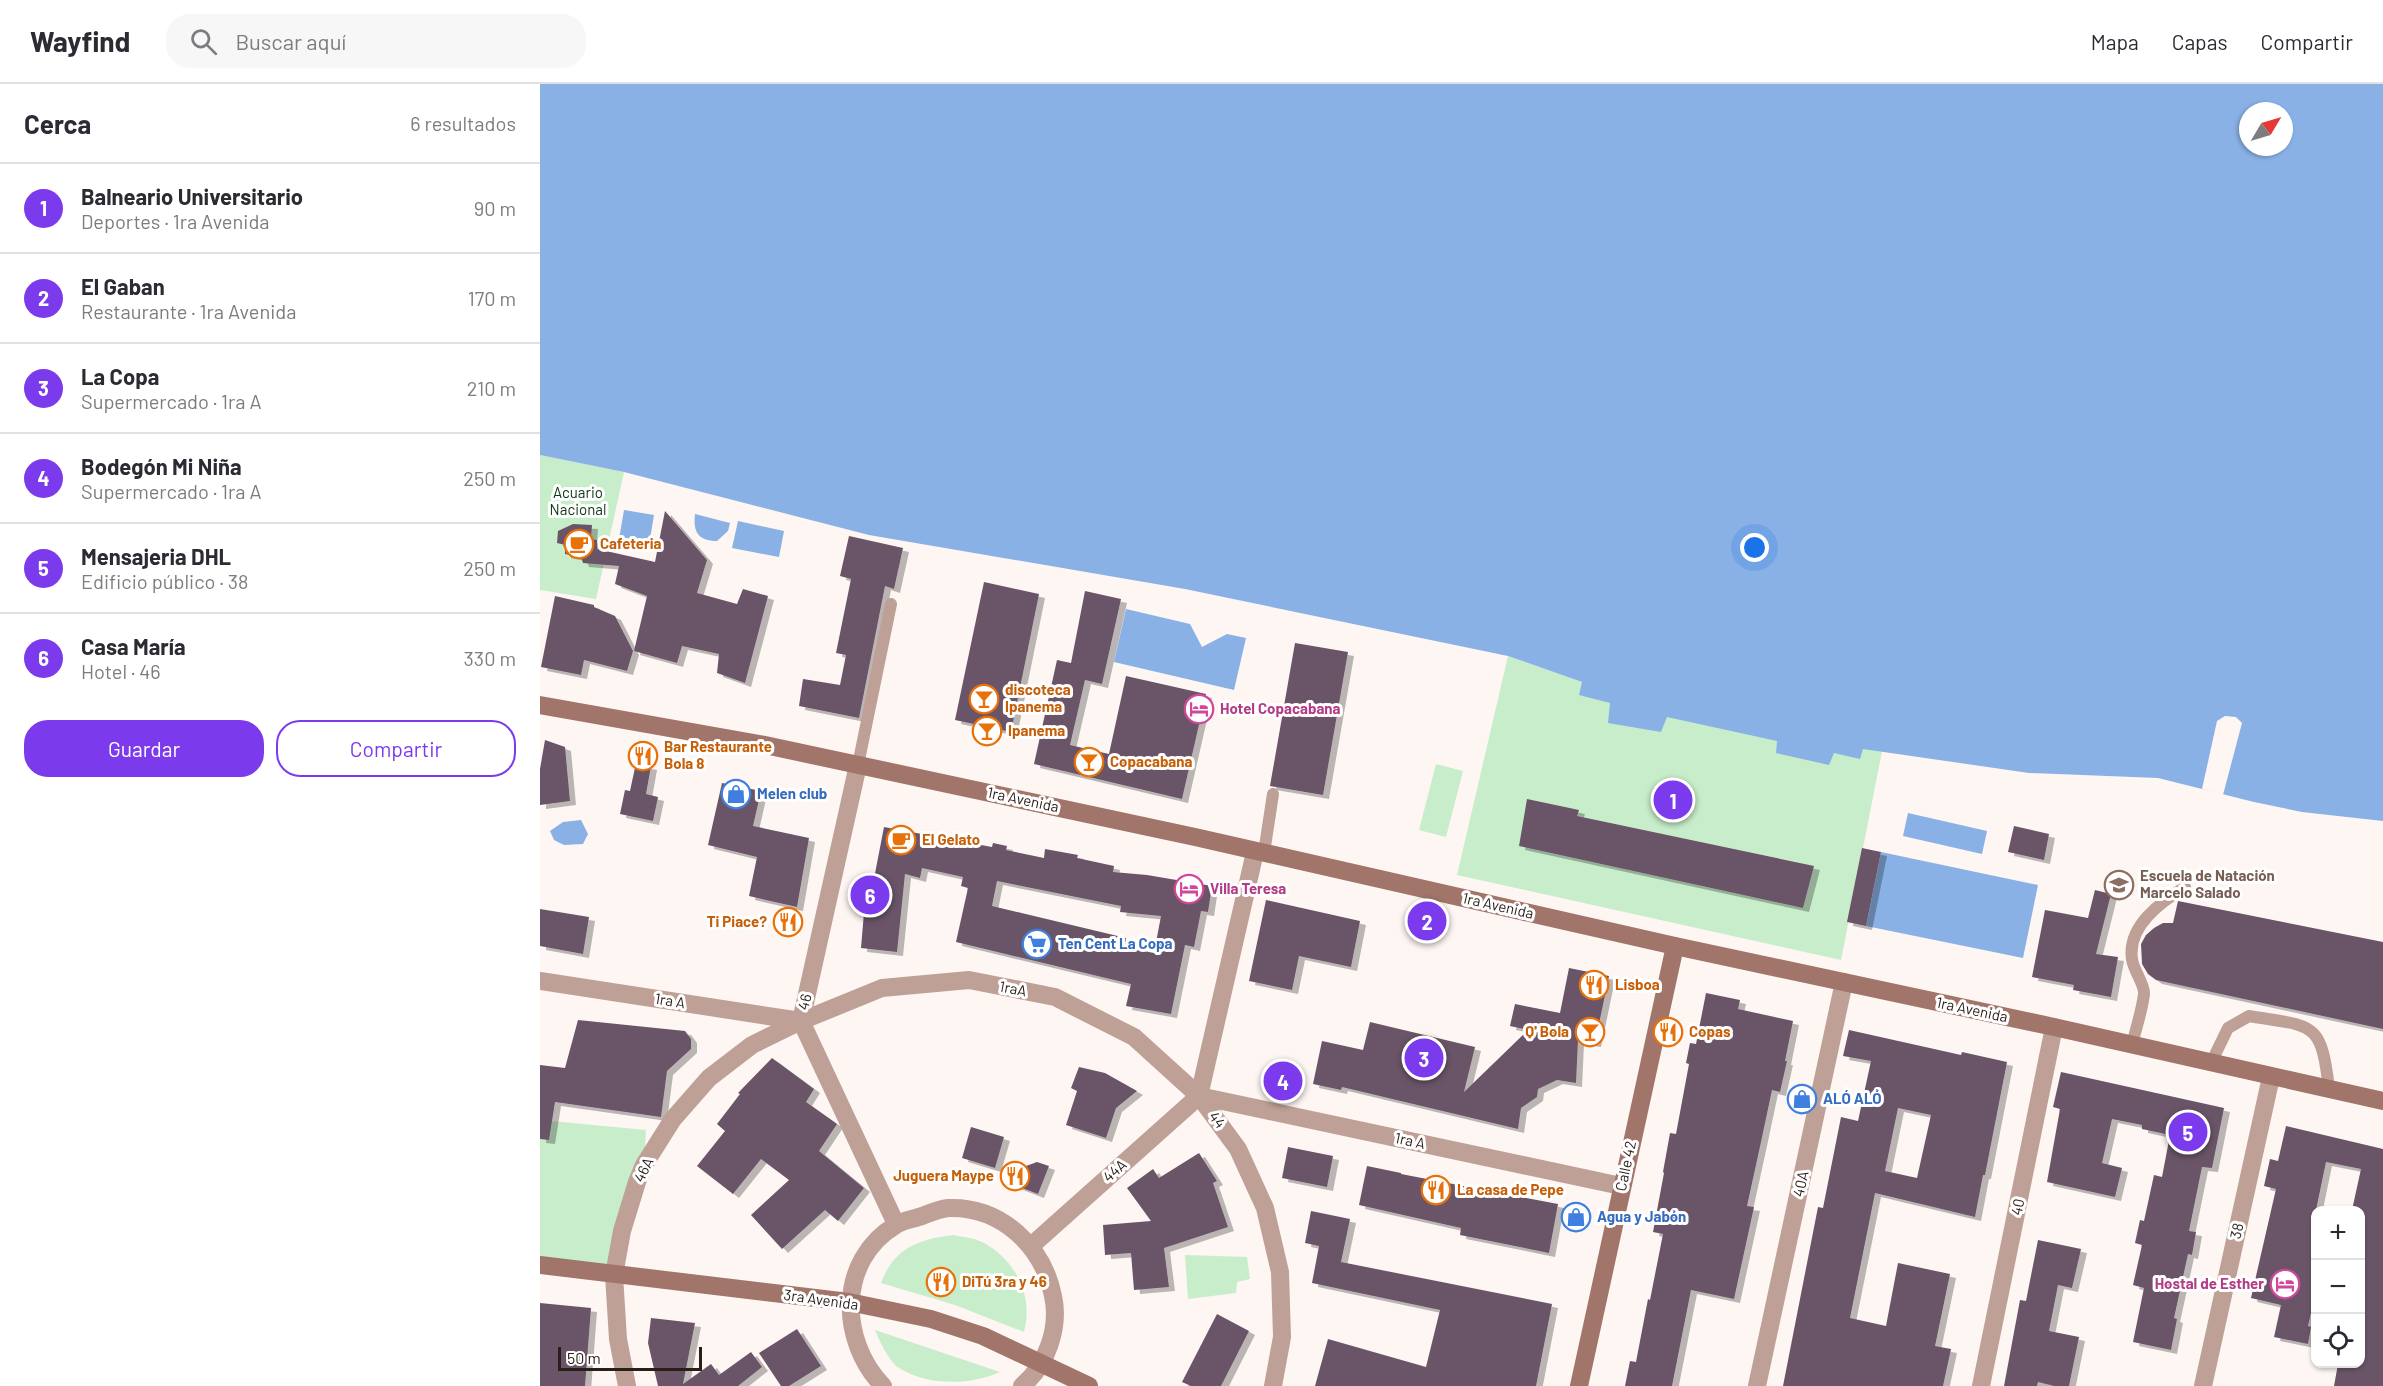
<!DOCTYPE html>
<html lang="es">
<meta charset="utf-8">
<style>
body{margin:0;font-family:Barlow,sans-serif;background:#f7f7f7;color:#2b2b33}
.controls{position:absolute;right:18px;bottom:18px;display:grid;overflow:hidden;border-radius:12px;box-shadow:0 2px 4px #0004}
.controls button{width:54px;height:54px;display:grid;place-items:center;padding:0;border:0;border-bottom:2px solid #e1e1e2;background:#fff;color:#2b2b33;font:30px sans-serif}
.compass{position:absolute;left:1699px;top:18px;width:54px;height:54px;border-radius:50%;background:#fff;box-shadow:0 2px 4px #0004;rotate:52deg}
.scale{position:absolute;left:18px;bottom:15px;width:144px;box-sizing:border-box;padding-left:6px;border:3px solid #2a1e19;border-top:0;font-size:16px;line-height:21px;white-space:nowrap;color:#2a1e19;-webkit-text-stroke:4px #fff;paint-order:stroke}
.you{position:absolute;left:1215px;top:464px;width:21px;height:21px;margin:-15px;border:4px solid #fff;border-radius:50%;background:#1a73e8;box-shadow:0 0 0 9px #1a73e833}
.badge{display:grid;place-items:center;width:39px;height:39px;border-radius:50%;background:#7c3aed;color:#fff;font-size:20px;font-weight:700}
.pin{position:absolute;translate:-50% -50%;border:3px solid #fff;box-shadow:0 2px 6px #0006}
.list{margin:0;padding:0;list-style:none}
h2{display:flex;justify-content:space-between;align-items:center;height:78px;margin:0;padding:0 24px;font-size:26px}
h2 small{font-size:20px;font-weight:400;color:#7c7c81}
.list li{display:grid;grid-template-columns:39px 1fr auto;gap:18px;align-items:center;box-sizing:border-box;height:90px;padding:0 24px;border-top:2px solid #e1e1e2}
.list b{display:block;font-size:22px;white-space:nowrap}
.list p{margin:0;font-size:20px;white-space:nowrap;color:#7c7c81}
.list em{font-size:20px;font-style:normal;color:#7c7c81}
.actions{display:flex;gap:12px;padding:18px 24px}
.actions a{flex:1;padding:14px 0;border:2px solid #7c3aed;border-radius:24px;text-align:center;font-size:21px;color:#7c3aed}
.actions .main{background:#7c3aed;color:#fff}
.icon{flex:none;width:33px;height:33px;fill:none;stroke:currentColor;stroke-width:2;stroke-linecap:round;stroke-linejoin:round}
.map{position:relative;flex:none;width:1843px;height:1302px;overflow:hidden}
header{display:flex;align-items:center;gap:36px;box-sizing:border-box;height:84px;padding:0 30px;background:#fff;border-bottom:2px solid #e1e1e2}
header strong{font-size:28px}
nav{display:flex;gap:33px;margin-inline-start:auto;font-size:21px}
.search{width:420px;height:54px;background:#f7f7f7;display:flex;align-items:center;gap:15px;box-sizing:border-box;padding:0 21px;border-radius:24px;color:#7c7c81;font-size:22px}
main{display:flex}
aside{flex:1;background:#fff}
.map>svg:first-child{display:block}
</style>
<header>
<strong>Wayfind</strong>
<div class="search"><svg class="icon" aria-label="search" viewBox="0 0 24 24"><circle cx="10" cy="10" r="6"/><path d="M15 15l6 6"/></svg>Buscar aquí</div>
<nav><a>Mapa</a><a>Capas</a><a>Compartir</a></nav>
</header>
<main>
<aside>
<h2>Cerca<small>6 resultados</small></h2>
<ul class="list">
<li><span class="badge">1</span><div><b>Balneario Universitario</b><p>Deportes · 1ra Avenida</p></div><em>90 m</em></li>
<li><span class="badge">2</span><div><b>El Gaban</b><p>Restaurante · 1ra Avenida</p></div><em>170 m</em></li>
<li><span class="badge">3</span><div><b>La Copa</b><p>Supermercado · 1ra A</p></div><em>210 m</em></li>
<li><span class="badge">4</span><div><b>Bodegón Mi Niña</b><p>Supermercado · 1ra A</p></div><em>250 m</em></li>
<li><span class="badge">5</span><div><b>Mensajeria DHL</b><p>Edificio público · 38</p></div><em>250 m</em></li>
<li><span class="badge">6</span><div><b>Casa María</b><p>Hotel · 46</p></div><em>330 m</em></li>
</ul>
<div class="actions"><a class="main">Guardar</a><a>Compartir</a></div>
</aside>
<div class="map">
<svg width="1843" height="1302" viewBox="0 0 1843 1302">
<defs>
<filter id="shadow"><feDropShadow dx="6" dy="4" stdDeviation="0" flood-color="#0004"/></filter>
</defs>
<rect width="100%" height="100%" fill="#fdf6f3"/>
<g fill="#c8edca">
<path d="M0 371 84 388 56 515 0 506Z"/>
<path d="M968 572 1042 598 1342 667 1301 876 917 791Z"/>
<path d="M896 680 923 687 906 753 879 746Z"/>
<path d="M0 1036 106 1046 104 1081 74 1191 0 1181Z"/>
<path d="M414 1151C423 1153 434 1154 442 1158 475 1175 494 1211 484 1248L415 1221 341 1199C354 1164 379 1155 414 1151Z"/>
<path d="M645 1171 707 1173 710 1195 697 1198 696 1209 648 1215Z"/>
<path d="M335 1246 460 1288C429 1302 384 1302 356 1282 347 1273 340 1258 335 1246Z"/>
</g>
<g fill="#89b1e5" fill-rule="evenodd">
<path d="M0 0H1843V737L1762 728 1714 718 1618 694 1489 689 1323 665 1320 675 1294 669 1289 681 1236 669 1237 657 1127 633 1121 648 1068 639 1070 619 1039 611 1042 598 968 572 645 505 329 451 84 388 0 371ZM1708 27H1744V63H1708Z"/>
<path d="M84 426 114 431 108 467 78 461Z"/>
<path d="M155 430 190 439 188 447 177 457C158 457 153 448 155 430Z"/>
<path d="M198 437 244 447 239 473 192 464Z"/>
<path d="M586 525 650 540 662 563 687 550 706 554 694 606 574 578Z"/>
<path d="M1368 729 1447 747 1442 770 1363 752Z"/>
<path d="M41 736 48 750 43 760 24 761 14 756 10 747 23 738Z"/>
<path d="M1341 768 1498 801 1483 874 1326 842Z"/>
</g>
<path fill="#fdf6f3" d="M1685 632 1696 633 1702 639 1683 711 1662 705 1677 637Z"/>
<g fill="#6a5468" fill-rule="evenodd" filter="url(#shadow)">
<path d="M125 427 167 476 157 509 197 520 203 505 228 512 205 599 177 589 179 570 142 562 137 579 94 567 107 512 75 500 79 482 43 479 41 473 25 470V461L17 459 18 447 33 440 52 441 51 455 57 456V465L115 478Z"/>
<path d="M309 452 363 464 354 505 345 502 319 634 259 622 263 595 300 601 306 571 296 569 311 495 300 492Z"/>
<path d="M444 498 499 510 471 648 415 636Z"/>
<path d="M545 507 581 515 562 600 545 596 530 661 569 670 586 592 666 610 642 715 494 680 517 576 531 579Z"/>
<path d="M15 512 54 521V523L75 532 93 567 87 587 44 576 41 591 1 583Z"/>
<path d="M755 559 808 568 783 711 730 702Z"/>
<path d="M5 656 25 663 30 717 0 721V685Z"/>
<path d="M96 679 111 682 106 710 118 713 113 737 80 730 85 706 90 707Z"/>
<path d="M182 699 221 707 213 742 269 754 257 823 209 812 217 773 168 761Z"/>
<path d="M987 715 1039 726 1037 732 1274 782 1263 824 979 762Z"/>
<path d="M1474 742 1509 750 1504 776 1468 768Z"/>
<path d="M344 743 452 763 453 759 467 762 466 766 504 774 505 765 538 771 537 774 574 782 573 788 607 791 672 802 668 828 661 827 654 863 645 861 631 930 586 922 591 900 416 858 428 804 421 802 423 793 382 784 380 794 365 790 357 868 321 864 326 805H332ZM457 797 581 822 580 828 621 832 614 869 584 863 586 854 452 822Z"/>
<path d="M1322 764 1341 768 1326 842 1307 838Z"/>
<path d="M1555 806 1571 810 1556 870 1578 873 1571 913 1533 906 1534 901 1492 893 1505 826 1548 834Z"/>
<path d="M726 816 820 837 811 883 759 872 752 906 709 897Z"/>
<path d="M1638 817 1843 858V945L1616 896 1608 890 1602 880 1601 860 1606 851 1614 844 1623 839H1633Z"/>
<path d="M0 825 49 833 43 870 0 862Z"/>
<path d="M1029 884 1069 892 1055 959 1038 956 1036 999 1017 996 998 1005 997 1013 981 1024 978 1045 802 1003 801 1006 773 1000 782 957 823 966 830 938 935 963 924 1008 988 946 970 942 975 920 1020 929Z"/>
<path d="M1166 909 1200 916 1198 925 1253 937 1245 977H1247L1240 1008 1232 1006 1221 1058 1207 1122 1214 1123 1194 1215 1151 1206 1132 1302H1085L1090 1277 1096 1278 1108 1215 1110 1216 1123 1150 1113 1148 1124 1089 1123 1088 1130 1049 1136 1050 1149 980 1146 979 1150 959 1156 960Z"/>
<path d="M38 936 145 947 151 955V965L127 987 121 1033 15 1018 9 1056 0 1055V981L25 984Z"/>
<path d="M1309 946 1421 971 1422 968 1467 978 1445 1091H1443L1435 1133 1335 1109 1310 1234 1346 1242 1358 1179 1410 1190 1395 1262 1411 1265 1403 1302H1243L1278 1123 1283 1124 1301 1033 1318 1037 1331 977 1303 972ZM1358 1024 1391 1031 1377 1094 1345 1087Z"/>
<path d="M232 974 274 1005 266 1018 297 1040 279 1067 324 1104 298 1137 285 1126 242 1165 211 1131 249 1096 221 1075 193 1110 157 1082 185 1047 177 1040 200 1010 198 1009Z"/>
<path d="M539 983 565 989 597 1007 576 1024 566 1054 526 1041 537 1007 531 1004Z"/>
<path d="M1521 988 1684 1024 1672 1084 1662 1083 1649 1147 1656 1148 1652 1171 1648 1170 1634 1234 1637 1235 1631 1266 1593 1258 1604 1204 1593 1201 1602 1161 1595 1159 1600 1136 1604 1137 1614 1091 1622 1093 1630 1051 1602 1045V1041L1572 1035 1562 1079 1582 1084 1575 1113 1507 1098 1520 1025 1513 1023Z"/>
<path d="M1746 1042 1843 1065V1302H1794L1798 1280H1821V1126H1812L1821 1085 1786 1078 1776 1126V1207L1768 1242 1771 1243 1768 1260 1734 1253 1741 1221 1711 1214 1736 1105 1724 1102 1730 1075 1738 1077Z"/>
<path d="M431 1043 464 1053 455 1084 422 1074Z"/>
<path d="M748 1063 793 1072 787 1103 742 1094Z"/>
<path d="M659 1069 677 1097 673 1099 688 1143 624 1164 629 1203 594 1206 591 1169 565 1171 563 1141 611 1137 587 1104 613 1085 619 1094Z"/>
<path d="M472 1077 486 1082 497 1078 509 1082 498 1110 464 1097Z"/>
<path d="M827 1082 861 1089V1090L1018 1120 1009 1169 920 1151 921 1144 819 1121Z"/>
<path d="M771 1127 810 1135 801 1178 1012 1220 996 1302H775L788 1255 886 1283 900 1226 772 1199 779 1162 765 1159Z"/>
<path d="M1498 1156 1541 1165 1532 1204 1518 1201 1509 1247 1539 1253 1529 1302H1514L1498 1298 1497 1302H1464L1480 1216 1486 1217Z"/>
<path d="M0 1219 51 1224 45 1302H0Z"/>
<path d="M677 1230 709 1247 681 1302H651L642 1298Z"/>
<path d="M111 1234 155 1239 143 1300 171 1280 179 1291 211 1268 222 1283 198 1302H118L108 1259Z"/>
<path d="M257 1245 281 1282 249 1302H241L219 1269Z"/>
</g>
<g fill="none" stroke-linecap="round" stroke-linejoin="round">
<g stroke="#bfa097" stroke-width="12">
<path d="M318 681 351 520"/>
<path d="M724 769 733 710"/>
<path d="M1592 961C1596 944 1602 927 1604 910 1605 900 1593 886 1592 875 1587 842 1621 818 1645 803"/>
<path d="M1671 979 1688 944 1709 932C1773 943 1781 935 1789 1005"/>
</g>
<g stroke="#bfa097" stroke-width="18">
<path d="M318 681 261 937 356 1140"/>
<path d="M0 897 261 937"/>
<path d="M659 1012 1081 1102"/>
<path d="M659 1012 715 768"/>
<path d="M491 1162 659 1012"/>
<path d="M87 1302 78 1255 74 1191 82 1147 97 1098 104 1081 133 1035 169 994 212 961 261 937 342 904 429 896 515 913 594 953 659 1012 698 1065 725 1124 740 1188 742 1253 733 1302"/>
<path d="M343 1302C299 1257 297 1176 356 1141 363 1136 374 1135 382 1132 390 1129 399 1125 408 1124 461 1122 503 1162 513 1212 520 1243 507 1281 482 1302"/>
<path d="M1217 1302 1304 898"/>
<path d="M1441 1302 1514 943"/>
<path d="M1663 1302 1731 993"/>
</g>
<g stroke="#a17569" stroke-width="18">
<path d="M0 621 225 661 655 753 1135 862 1514 943 1843 1017"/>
<path d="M0 1181 309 1218 391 1235 443 1252 549 1302"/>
<path d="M1039 1302 1135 862"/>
</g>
</g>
<defs>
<g id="cafe-ring" transform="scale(1.5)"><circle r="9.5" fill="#fff" stroke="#e8710a" stroke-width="1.5"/><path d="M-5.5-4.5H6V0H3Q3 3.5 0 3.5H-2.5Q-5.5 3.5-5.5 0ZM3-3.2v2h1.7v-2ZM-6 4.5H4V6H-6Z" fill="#e8710a"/></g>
<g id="bar-ring" transform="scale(1.5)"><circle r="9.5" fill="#fff" stroke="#e8710a" stroke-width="1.5"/><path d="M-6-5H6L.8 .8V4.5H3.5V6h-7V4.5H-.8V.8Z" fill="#e8710a"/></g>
<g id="hotel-ring" transform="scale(1.5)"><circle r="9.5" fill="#fff" stroke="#d1479c" stroke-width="1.5"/><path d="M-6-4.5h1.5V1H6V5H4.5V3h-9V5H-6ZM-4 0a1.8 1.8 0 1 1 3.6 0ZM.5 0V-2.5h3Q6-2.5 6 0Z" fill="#d1479c"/></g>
<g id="restaurant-ring" transform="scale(1.5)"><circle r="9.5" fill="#fff" stroke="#e8710a" stroke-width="1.5"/><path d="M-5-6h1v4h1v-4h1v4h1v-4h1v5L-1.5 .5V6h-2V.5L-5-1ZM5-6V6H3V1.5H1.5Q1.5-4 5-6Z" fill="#e8710a"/></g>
<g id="shop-ring" transform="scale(1.5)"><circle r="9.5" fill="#fff" stroke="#3f7fe0" stroke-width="1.5"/><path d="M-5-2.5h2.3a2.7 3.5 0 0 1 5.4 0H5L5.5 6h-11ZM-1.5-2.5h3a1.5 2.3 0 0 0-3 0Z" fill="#3f7fe0"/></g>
<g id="school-ring" transform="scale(1.5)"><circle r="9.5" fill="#fff" stroke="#8d6e63" stroke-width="1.5"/><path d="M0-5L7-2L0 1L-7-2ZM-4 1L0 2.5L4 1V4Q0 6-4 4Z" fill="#8d6e63"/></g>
<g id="supermarket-ring" transform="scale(1.5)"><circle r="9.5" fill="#fff" stroke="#3f7fe0" stroke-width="1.5"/><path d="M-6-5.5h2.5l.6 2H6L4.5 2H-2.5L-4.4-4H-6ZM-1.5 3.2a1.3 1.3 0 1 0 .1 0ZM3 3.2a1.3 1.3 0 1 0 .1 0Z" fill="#3f7fe0"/></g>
</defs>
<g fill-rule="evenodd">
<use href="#cafe-ring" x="39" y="460"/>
<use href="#bar-ring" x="444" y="615"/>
<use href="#hotel-ring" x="659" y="625"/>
<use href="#bar-ring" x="447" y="647"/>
<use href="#restaurant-ring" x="103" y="672"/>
<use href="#bar-ring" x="549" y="678"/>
<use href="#shop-ring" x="196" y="710"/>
<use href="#cafe-ring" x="361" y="756"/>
<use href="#school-ring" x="1579" y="801"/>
<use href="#hotel-ring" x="649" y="805"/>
<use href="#restaurant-ring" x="248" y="838"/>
<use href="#supermarket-ring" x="497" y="860"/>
<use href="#restaurant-ring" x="1054" y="901"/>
<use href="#bar-ring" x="1050" y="948"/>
<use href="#restaurant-ring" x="1128" y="948"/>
<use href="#shop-ring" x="1262" y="1015"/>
<use href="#restaurant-ring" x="475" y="1092"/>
<use href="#restaurant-ring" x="896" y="1106"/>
<use href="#shop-ring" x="1036" y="1133"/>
<use href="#restaurant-ring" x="401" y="1198"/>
<use href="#hotel-ring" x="1745" y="1200"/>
</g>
<g text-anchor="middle" stroke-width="6" stroke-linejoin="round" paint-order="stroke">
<g font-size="15" fill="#0f3515" stroke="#fff">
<text x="38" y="414">Acuario<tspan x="38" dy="17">Nacional</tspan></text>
</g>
<g font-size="15" font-weight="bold" fill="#c56008" stroke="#fff" text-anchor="start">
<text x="60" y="465">Cafeteria</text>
<text x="465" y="611">discoteca<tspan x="465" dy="17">Ipanema</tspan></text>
<text x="468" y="652">Ipanema</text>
<text x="124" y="668">Bar Restaurante<tspan x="124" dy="17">Bola 8</tspan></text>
<text x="570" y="683">Copacabana</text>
<text x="382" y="761">El Gelato</text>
<text x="227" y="843" text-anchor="end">Ti Piace?</text>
<text x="1075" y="906">Lisboa</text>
<text x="1029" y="953" text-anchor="end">Q' Bola</text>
<text x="1149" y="953">Copas</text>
<text x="454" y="1097" text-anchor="end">Juguera Maype</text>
<text x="917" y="1111">La casa de Pepe</text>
<text x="422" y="1203">DiTú 3ra y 46</text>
</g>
<g font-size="15" font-weight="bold" fill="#b23c85" stroke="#fff" text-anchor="start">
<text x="680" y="630">Hotel Copacabana</text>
<text x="670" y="810">Villa Teresa</text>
<text x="1724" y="1205" text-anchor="end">Hostal de Esther</text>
</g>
<g font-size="15" font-weight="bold" fill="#366cbe" stroke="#fff" text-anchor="start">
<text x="217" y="715">Melen club</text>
<text x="518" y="865">Ten Cent La Copa</text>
<text x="1283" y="1020">ALÓ ALÓ</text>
<text x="1057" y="1138">Agua y Jabón</text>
</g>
<g font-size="15" fill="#2a1e19" stroke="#fff">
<text transform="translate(483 716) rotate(12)" y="5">1ra Avenida</text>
<text transform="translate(958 822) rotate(13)" y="5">1ra Avenida</text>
<text transform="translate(473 905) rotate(11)" y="5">1raA</text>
<text transform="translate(130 917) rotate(9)" y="5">1ra A</text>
<text transform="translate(265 918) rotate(-77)" y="5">46</text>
<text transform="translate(1432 926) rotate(12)" y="5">1ra Avenida</text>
<text transform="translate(677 1036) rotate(53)" y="5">44</text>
<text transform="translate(870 1057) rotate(12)" y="5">1ra A</text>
<text transform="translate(1086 1082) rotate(-78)" y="5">Calle 42</text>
<text transform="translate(104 1086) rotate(-64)" y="5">46A</text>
<text transform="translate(575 1087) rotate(-42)" y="5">44A</text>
<text transform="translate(1261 1100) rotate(-78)" y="5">40A</text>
<text transform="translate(1478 1123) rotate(-78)" y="5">40</text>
<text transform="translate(1697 1147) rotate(-78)" y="5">38</text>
<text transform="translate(281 1216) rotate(8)" y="5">3ra Avenida</text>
</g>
<g font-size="15" font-weight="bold" fill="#785e54" stroke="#fff" text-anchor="start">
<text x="1600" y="797">Escuela de Natación<tspan x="1600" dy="17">Marcelo Salado</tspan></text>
</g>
</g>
</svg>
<div class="controls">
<button>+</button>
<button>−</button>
<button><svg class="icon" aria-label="locate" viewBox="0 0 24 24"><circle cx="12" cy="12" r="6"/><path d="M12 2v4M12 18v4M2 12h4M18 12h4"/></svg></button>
</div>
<svg class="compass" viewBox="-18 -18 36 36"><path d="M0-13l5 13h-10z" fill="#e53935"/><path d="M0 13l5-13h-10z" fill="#7c7c81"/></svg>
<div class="scale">50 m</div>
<div class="you"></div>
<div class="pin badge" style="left:1133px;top:716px">1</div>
<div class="pin badge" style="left:887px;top:837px">2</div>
<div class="pin badge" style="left:884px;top:974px">3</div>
<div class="pin badge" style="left:743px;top:997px">4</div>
<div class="pin badge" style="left:1648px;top:1048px">5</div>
<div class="pin badge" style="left:330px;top:811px">6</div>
</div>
</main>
